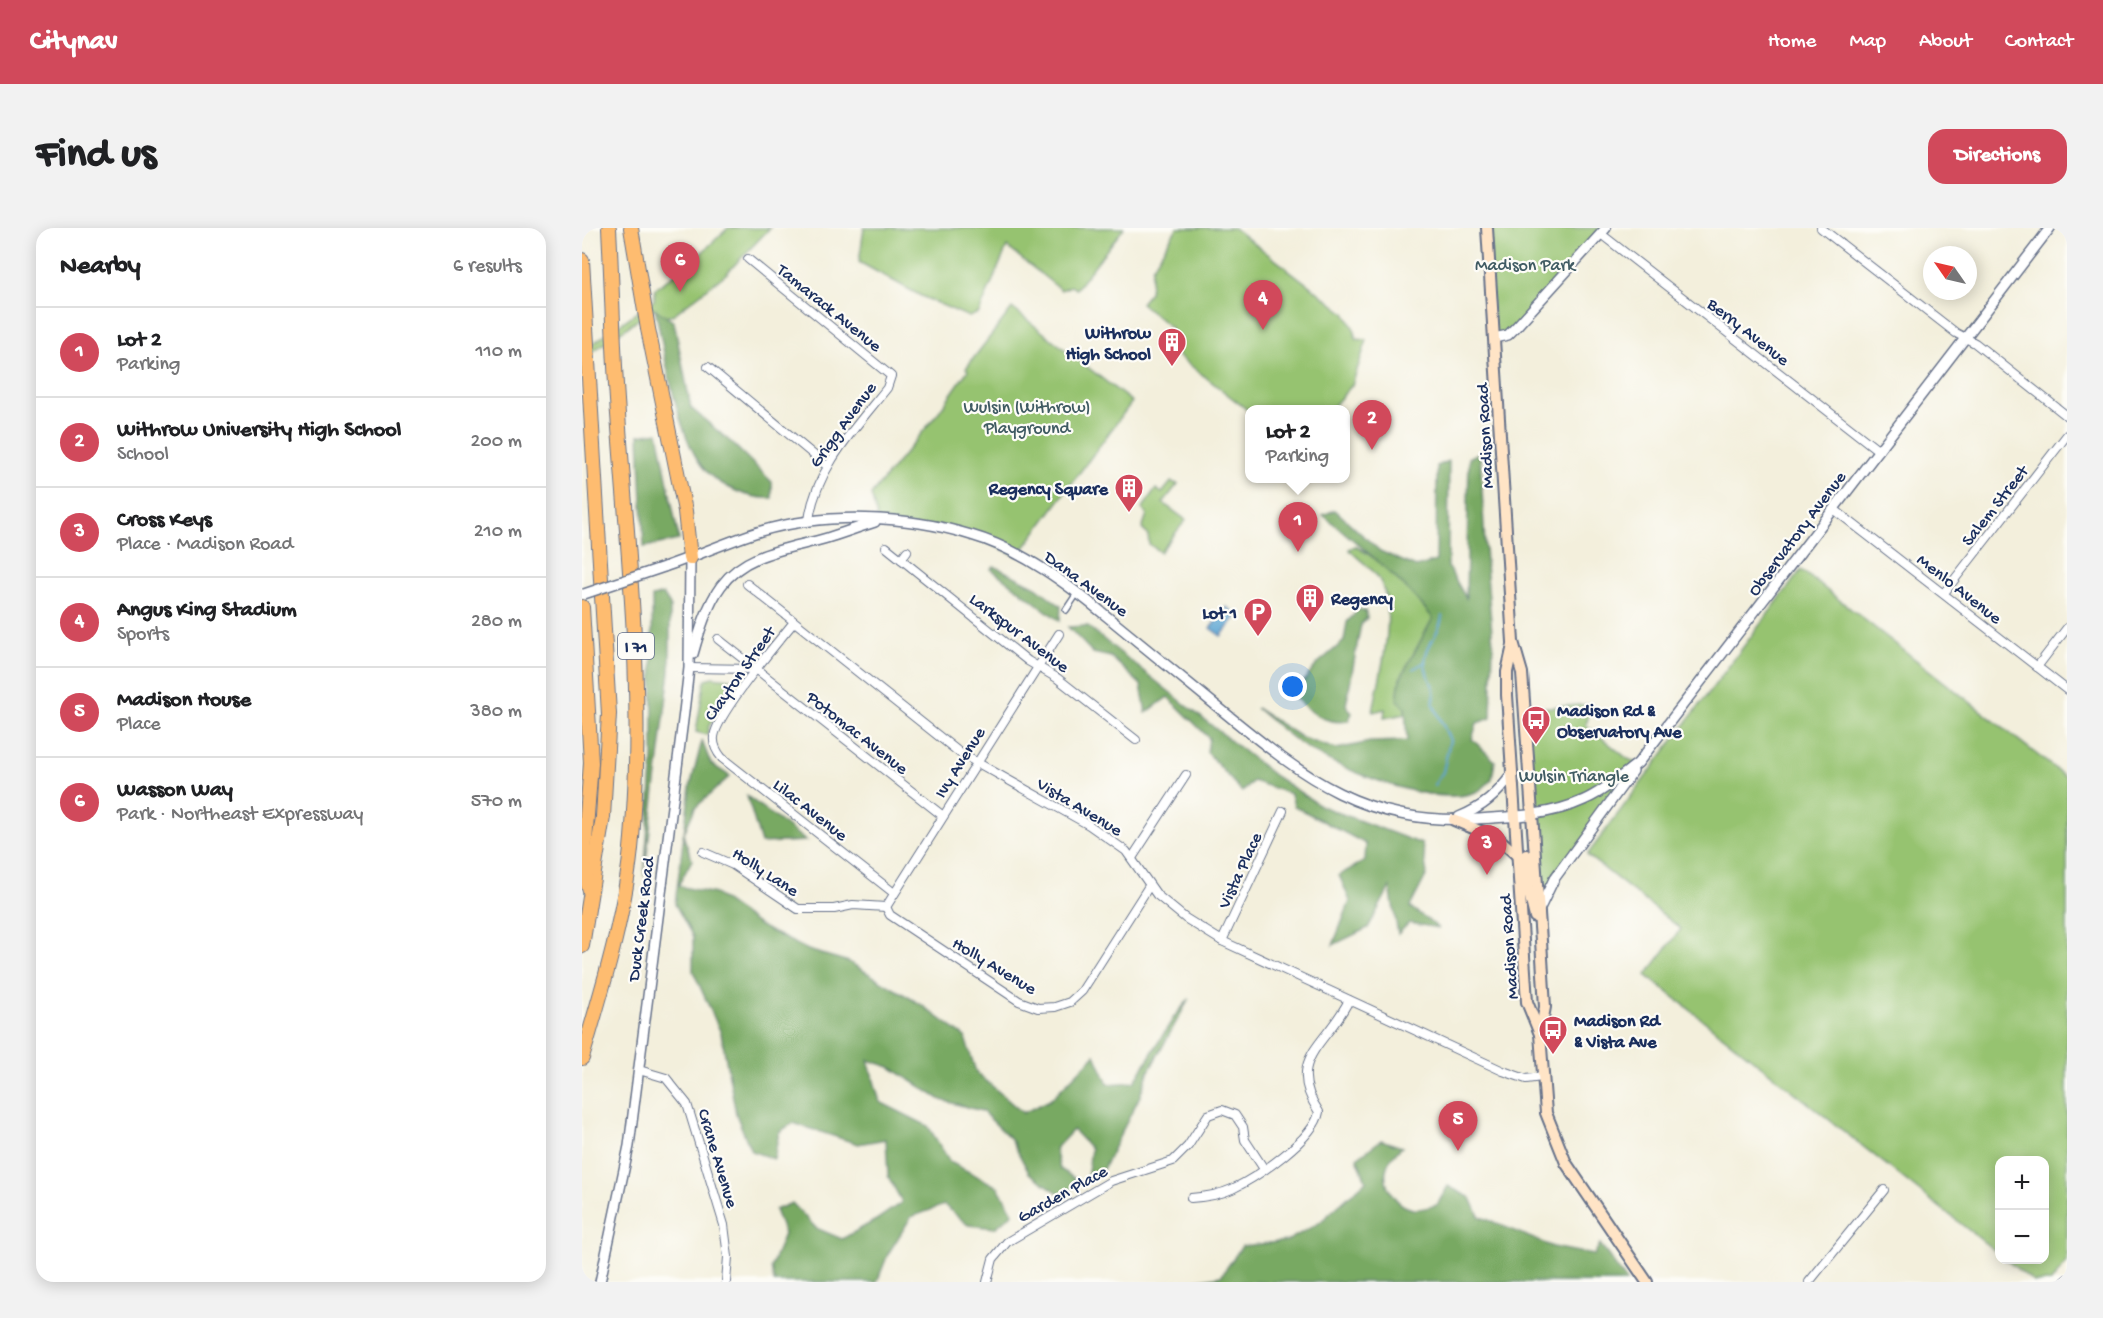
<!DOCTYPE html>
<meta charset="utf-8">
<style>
body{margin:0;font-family:"Gochi Hand",sans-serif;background:#f2f2f2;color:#202124}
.controls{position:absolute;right:18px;bottom:18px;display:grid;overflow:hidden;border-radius:12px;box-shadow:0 3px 15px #0003}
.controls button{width:54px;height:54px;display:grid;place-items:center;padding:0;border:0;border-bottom:2px solid #e0e0e0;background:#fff;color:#202124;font:30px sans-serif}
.compass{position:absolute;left:1341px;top:18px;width:54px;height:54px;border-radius:50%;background:#fff;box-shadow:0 3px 15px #0003;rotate:304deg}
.you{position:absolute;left:711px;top:459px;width:21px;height:21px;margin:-15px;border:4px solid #fff;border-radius:50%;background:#1a73e8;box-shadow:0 0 0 9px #1a73e833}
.badge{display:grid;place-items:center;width:39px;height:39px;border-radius:50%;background:#d1495b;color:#fff;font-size:20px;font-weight:700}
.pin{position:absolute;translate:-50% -50px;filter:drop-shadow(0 2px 3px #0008)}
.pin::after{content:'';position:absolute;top:32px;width:21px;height:18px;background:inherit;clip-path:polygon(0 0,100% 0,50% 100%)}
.popup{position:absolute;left:663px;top:177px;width:105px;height:78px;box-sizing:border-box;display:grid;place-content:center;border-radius:12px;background:#fff;filter:drop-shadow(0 2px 4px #0005);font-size:20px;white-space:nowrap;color:#757577}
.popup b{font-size:22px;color:#202124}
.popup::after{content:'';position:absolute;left:50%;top:100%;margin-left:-12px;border:12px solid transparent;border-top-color:#fff}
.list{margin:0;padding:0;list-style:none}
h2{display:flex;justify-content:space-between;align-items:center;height:78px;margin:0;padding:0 24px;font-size:26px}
h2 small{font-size:20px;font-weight:400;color:#757577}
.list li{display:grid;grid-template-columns:39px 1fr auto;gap:18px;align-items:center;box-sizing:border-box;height:90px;padding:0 24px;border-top:2px solid #e0e0e0}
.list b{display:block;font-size:22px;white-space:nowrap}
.list p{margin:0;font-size:20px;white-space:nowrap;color:#757577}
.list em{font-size:20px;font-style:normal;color:#757577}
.map{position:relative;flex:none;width:1485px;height:1054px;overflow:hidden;border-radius:18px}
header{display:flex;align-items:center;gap:36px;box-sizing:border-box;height:84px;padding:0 30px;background:#d1495b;color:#fff}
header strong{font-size:28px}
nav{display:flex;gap:33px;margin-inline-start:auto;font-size:21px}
.intro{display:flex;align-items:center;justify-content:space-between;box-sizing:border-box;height:144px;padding:0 36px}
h1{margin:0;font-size:42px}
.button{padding:15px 27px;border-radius:18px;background:#d1495b;color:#fff;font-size:21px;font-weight:700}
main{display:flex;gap:36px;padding:0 36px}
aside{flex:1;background:#fff;border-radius:18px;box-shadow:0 3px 15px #0003}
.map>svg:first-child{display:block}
</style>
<header>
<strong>Citynav</strong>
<nav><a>Home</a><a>Map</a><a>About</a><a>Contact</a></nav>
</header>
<div class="intro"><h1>Find us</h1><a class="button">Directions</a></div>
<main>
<aside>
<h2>Nearby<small>6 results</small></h2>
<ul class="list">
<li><span class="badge">1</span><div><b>Lot 2</b><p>Parking</p></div><em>110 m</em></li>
<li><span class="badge">2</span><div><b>Withrow University High School</b><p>School</p></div><em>200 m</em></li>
<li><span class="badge">3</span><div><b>Cross Keys</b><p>Place · Madison Road</p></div><em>210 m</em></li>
<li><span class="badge">4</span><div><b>Angus King Stadium</b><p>Sports</p></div><em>280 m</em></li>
<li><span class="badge">5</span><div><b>Madison House</b><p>Place</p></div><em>380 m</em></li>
<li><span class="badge">6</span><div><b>Wasson Way</b><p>Park · Northeast Expressway</p></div><em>570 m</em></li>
</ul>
</aside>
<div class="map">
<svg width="1485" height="1054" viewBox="0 0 1485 1054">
<rect width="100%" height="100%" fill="#fdfcf7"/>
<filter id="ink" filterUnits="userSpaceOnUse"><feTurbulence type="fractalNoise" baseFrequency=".0167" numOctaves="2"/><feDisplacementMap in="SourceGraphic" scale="12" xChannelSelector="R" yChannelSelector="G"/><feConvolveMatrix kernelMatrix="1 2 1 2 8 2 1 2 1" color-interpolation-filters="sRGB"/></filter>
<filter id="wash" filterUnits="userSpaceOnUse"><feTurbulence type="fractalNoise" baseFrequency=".008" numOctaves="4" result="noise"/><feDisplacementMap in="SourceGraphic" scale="24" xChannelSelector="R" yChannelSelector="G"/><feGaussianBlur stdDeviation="1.35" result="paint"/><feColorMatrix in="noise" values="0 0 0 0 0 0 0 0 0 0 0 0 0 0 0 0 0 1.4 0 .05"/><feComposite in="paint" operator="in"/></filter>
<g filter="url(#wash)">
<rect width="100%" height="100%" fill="#f3efdc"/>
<g fill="#96c370" stroke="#587967" stroke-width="1.5">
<path d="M146 0H188L144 46 92 86 82 90 73 80 0 131V123L72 72 73 61 114 30Z"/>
<path d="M282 0H542L494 61 489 58 479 62 425 19 397 85 387 89 339 68 277 34Z"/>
<path d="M595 0H652L763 85 773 103V111L785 112 770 157 749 181 668 182V184L580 115 590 101 559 75 568 64 570 40Z"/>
<path d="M905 0H1024L934 99 912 110Z"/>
<path d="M430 80 550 174 436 328 389 307 296 293 289 267 356 185 386 142 384 140Z"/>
<path d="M589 254 596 256 581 275 604 292 578 324 567 316 566 307 560 301 565 286 560 281 574 261 580 265Z"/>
<path d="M773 318C804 335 829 363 851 390L818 451 824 486 802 490 803 481 791 484C797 448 817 384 797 351 790 339 776 332 767 321Z"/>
<path d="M1219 342 1485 550V1034L1469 1054H1452L1424 1032H1462V932H1418L1417 1026 1064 747 1099 701 1005 627Z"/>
<path d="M130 449 148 451 152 458 127 498 125 507 114 504 122 456 124 451Z"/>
<path d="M1010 476 1004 497 1046 531 1056 535 972 651 957 682 942 481Z"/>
</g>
<g fill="#78a962" stroke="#4a6c60" stroke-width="1.5">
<path d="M73 81 92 94 109 180 150 215 190 254V270C177 271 166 268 154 263 145 259 134 253 127 246 96 219 82 121 73 81Z"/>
<path d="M76 204 97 312 62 319 57 207Z"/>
<path d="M898 224 904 336 911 416 909 490 895 495 890 511 913 533 910 551C906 555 901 561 896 563 857 583 750 539 717 515 702 504 688 492 674 480L720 510 754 521 788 514 825 513 823 480 815 471 818 451 851 390C819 351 780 319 741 287L753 282 798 323 834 339 854 333 855 238 867 233 866 339 884 370 887 230Z"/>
<path d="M412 338 454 359 479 378 478 393 409 341Z"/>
<path d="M81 366 88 377V443L62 649 71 530 70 369Z"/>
<path d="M777 381 784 383 785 390 779 396 764 477 770 485 766 493C743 497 728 484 711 468L735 436 762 413 765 394Z"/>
<path d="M505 398 693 548 739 578 840 616 845 646 828 679 857 700 827 695 816 706 808 659 786 700 751 717 768 673 757 647 783 633 784 616 712 578 709 566 671 553 660 564 625 524 627 510 586 469 564 485 559 457 529 429 511 425 486 399Z"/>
<path d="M120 513 129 536 148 548 113 580 101 607 110 632 96 658 133 666 178 698 226 722 267 734 338 776 383 809 394 844 441 885 468 872 513 827 526 856 552 854 592 789 607 771 566 845 558 868 521 941 505 950 509 921 491 902 473 921 478 941 498 954 481 968 447 945 429 911 400 883 359 872 308 839 286 832 298 874 346 898 368 934 416 959 431 985 413 1000 386 997 362 977 329 989 306 1026 295 1054H192L189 1039 202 1006 193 982 210 975 234 1000 260 1011 294 992 320 974 306 948 304 911 276 916 211 895 197 904 192 931 169 923 154 886 139 805 111 743V709L93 676 108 559Z"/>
<path d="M165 568 224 613 179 615Z"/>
<path d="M799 912 820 919C812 926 806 932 804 942 801 959 815 978 831 981 838 982 847 979 855 977L866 958 889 970 897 988 971 1019 1012 1027 1018 1016 1045 1054H605L639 1048 660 1018 705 1013 737 995 784 953 775 930Z"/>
</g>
<path fill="#5ca4d2" stroke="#3c6a98" stroke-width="1.5" d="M645 379 656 387 639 408 628 400Z"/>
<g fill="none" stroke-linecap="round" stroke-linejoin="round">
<g stroke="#5ca4d2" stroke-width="2">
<path d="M831 441 843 434"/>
<path d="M852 557 861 544 868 512 851 476C857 458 843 450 843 434 843 417 859 405 860 388"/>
</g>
</g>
</g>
<g filter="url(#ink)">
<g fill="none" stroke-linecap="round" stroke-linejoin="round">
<g stroke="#67728a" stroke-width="8">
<path id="pedestrian" d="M484 382 496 364"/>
</g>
<g stroke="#67728a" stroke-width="10">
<g id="minor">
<path d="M1239 0 1374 105 1393 115 1485 188"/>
<path d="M1019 6 1297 223"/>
<path d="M166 31 309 148 305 160C273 200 234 240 227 292"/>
<path d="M126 139 245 238"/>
<path d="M1253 282 1485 462"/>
<path d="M304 319 446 433 475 450 554 512"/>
<path d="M319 331 325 323"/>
<path d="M165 356 378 525 507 597 544 623 575 667 603 690 640 713 921 843 944 851 960 849"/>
<path d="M1362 365 1485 207"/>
<path d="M212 394C194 416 135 485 132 509 131 517 135 524 140 530L312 665"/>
<path d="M136 411 361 588"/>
<path d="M1455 439 1485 400"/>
<path d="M107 440 173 441"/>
<path d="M121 624 151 637 216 681H252L271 677 304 679"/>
<path d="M550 630 604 547"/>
<path d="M304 679 308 687 437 773 456 780 473 779 488 774 500 763 567 658"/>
<path d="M304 679 477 406"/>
<path d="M640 713 701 583"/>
<path d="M57 842 84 850 105 876 142 997 146 1029 144 1054"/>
<path d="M609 970C623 969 637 967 650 961 674 950 733 910 737 884 702 831 745 817 767 772"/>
<path d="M405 1054 411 1031 425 1014 529 953 591 933 606 918 626 887 640 882 653 887 661 899 663 912 682 941"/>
<path d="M1227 1054 1302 962"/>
<path d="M1483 1054 1485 1051"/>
</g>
</g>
<g stroke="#67728a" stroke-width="12">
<g id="tertiary">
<path d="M912 110 926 107 934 99 1024 0"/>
<path d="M82 339C115 328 146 313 179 303 244 284 324 287 389 307 441 322 487 357 528 391 566 422 604 453 642 484 725 552 783 597 895 591 930 589 970 587 1002 572 1022 563 1039 548 1056 535L1468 0"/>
<path d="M111 426C117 405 125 377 139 358 164 324 207 321 245 310 261 305 277 299 293 294"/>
<path d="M877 589C901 579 915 567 930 546"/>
<path d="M957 682 972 651 1051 543"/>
<path d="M18 1054 47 918 102 484 107 440 108 330"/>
</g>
</g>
<g stroke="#67728a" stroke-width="14">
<g id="secondary">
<path d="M905 0 931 414 940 445 959 713 963 779 958 806 964 885 984 935 1065 1054"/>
<path d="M931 417 925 444V467L945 774 958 806"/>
<path d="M872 592 917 611 937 629"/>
<path d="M944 627 946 661 953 689"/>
</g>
</g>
<g stroke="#67728a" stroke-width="16">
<g id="motorway">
<path d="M49 0 66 101 103 283 108 330"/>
<path d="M0 32 27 486 21 589 0 718"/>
<path d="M0 379 9 535 1 640 8 663"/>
<path d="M0 830C21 759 44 684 50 610 63 460 45 320 35 172 31 115 30 57 27 0"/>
</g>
</g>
<use href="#pedestrian" stroke="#fff" stroke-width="5"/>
<use href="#minor" stroke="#fff" stroke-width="8"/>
<use href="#tertiary" stroke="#fff" stroke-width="9"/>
<use href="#secondary" stroke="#ffe4c6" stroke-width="10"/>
<use href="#motorway" stroke="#febc70" stroke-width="14"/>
<g stroke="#67728a" stroke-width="12" stroke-linecap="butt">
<path id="tertiary-bridge" d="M2 366 82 339"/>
</g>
<use href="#tertiary-bridge" stroke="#fff" stroke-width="9"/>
</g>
</g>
<defs>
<g id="building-pin" transform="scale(1.5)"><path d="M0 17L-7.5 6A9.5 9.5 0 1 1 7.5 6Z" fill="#d1495b" stroke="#fdfcf7"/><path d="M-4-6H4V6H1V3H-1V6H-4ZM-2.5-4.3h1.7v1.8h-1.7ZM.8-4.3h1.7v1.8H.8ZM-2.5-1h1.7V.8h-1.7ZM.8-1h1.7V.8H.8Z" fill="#fff"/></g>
<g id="parking-pin" transform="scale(1.5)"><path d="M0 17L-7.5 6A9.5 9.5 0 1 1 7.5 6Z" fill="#d1495b" stroke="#fdfcf7"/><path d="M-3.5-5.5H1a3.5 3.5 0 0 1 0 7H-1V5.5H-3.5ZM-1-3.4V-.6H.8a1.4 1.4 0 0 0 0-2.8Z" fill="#fff"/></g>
<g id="bus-pin" transform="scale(1.5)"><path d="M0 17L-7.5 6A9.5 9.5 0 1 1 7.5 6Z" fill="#d1495b" stroke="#fdfcf7"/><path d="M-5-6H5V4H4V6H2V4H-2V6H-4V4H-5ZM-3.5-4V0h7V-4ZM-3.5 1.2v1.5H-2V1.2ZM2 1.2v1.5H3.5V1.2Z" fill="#fff"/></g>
</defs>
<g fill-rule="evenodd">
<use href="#building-pin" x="590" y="114"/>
<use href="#building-pin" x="547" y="260"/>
<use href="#building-pin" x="728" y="370"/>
<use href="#parking-pin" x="676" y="384"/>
<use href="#bus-pin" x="954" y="492"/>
<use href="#bus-pin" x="971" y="802"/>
</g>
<g text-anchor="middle" stroke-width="4.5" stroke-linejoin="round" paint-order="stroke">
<rect fill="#fdfcf7" stroke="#5f6c8c" stroke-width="1.5" x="36" y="405" width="36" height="26" rx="4.5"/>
<g font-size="16" font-weight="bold" fill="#1b2f5e">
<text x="54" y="424">I 71</text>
</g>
<g font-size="18" fill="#405b63" stroke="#fdfcf7">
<text x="943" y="42">Madison Park</text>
<text x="445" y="184">Wulsin (Withrow)<tspan x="445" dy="21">Playground</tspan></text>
<text x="992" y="553">Wulsin Triangle</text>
</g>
<g font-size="18" fill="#1b2f5e" stroke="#fdfcf7">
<text transform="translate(248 79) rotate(39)" y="6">Tamarack Avenue</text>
<text transform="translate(1167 103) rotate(38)" y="6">Berry Avenue</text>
<text transform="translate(260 196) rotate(-54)" y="6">Grigg Avenue</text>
<text transform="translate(902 208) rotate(-93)" y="6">Madison Road</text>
<text transform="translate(1412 277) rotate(-52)" y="6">Salem Street</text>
<text transform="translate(1214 305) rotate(-53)" y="6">Observatory Avenue</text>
<text transform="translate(505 355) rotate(36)" y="6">Dana Avenue</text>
<text transform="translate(1378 360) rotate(38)" y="6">Menlo Avenue</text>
<text transform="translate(438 404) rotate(37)" y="6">Larkspur Avenue</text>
<text transform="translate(157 445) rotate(-55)" y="6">Clayton Street</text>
<text transform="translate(276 504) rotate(38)" y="6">Potomac Avenue</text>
<text transform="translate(377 534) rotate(-58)" y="6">Ivy Avenue</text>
<text transform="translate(498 578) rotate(31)" y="6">Vista Avenue</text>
<text transform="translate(229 581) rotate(38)" y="6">Lilac Avenue</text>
<text transform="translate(657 642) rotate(-65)" y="6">Vista Place</text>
<text transform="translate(184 643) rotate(33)" y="6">Holly Lane</text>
<text transform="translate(58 691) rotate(-83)" y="6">Duck Creek Road</text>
<text transform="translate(926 719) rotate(-94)" y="6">Madison Road</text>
<text transform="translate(413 737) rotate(31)" y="6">Holly Avenue</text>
<text transform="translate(137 930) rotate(73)" y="6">Crane Avenue</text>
<text transform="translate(480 965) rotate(-29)" y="6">Garden Place</text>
</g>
<g font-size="18" font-weight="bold" fill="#1b2f5e" stroke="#fdfcf7" text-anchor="end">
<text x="569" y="110">Withrow<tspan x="569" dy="21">High School</tspan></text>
<text x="526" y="266">Regency Square</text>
<text x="749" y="376" text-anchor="start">Regency</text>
<text x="655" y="390">Lot 1</text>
<text x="975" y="488" text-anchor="start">Madison Rd &amp;<tspan x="975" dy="21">Observatory Ave</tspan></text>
<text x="992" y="798" text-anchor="start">Madison Rd<tspan x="992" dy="21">&amp; Vista Ave</tspan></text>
</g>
</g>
</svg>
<div class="controls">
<button>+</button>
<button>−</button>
</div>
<svg class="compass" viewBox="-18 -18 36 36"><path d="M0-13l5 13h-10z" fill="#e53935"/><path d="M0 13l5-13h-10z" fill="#757577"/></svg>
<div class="you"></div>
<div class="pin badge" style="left:716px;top:324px">1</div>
<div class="popup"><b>Lot 2</b>Parking</div>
<div class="pin badge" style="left:790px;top:222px">2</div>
<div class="pin badge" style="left:905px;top:647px">3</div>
<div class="pin badge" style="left:681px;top:102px">4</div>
<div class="pin badge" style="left:876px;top:923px">5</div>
<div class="pin badge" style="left:98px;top:64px">6</div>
</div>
</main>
